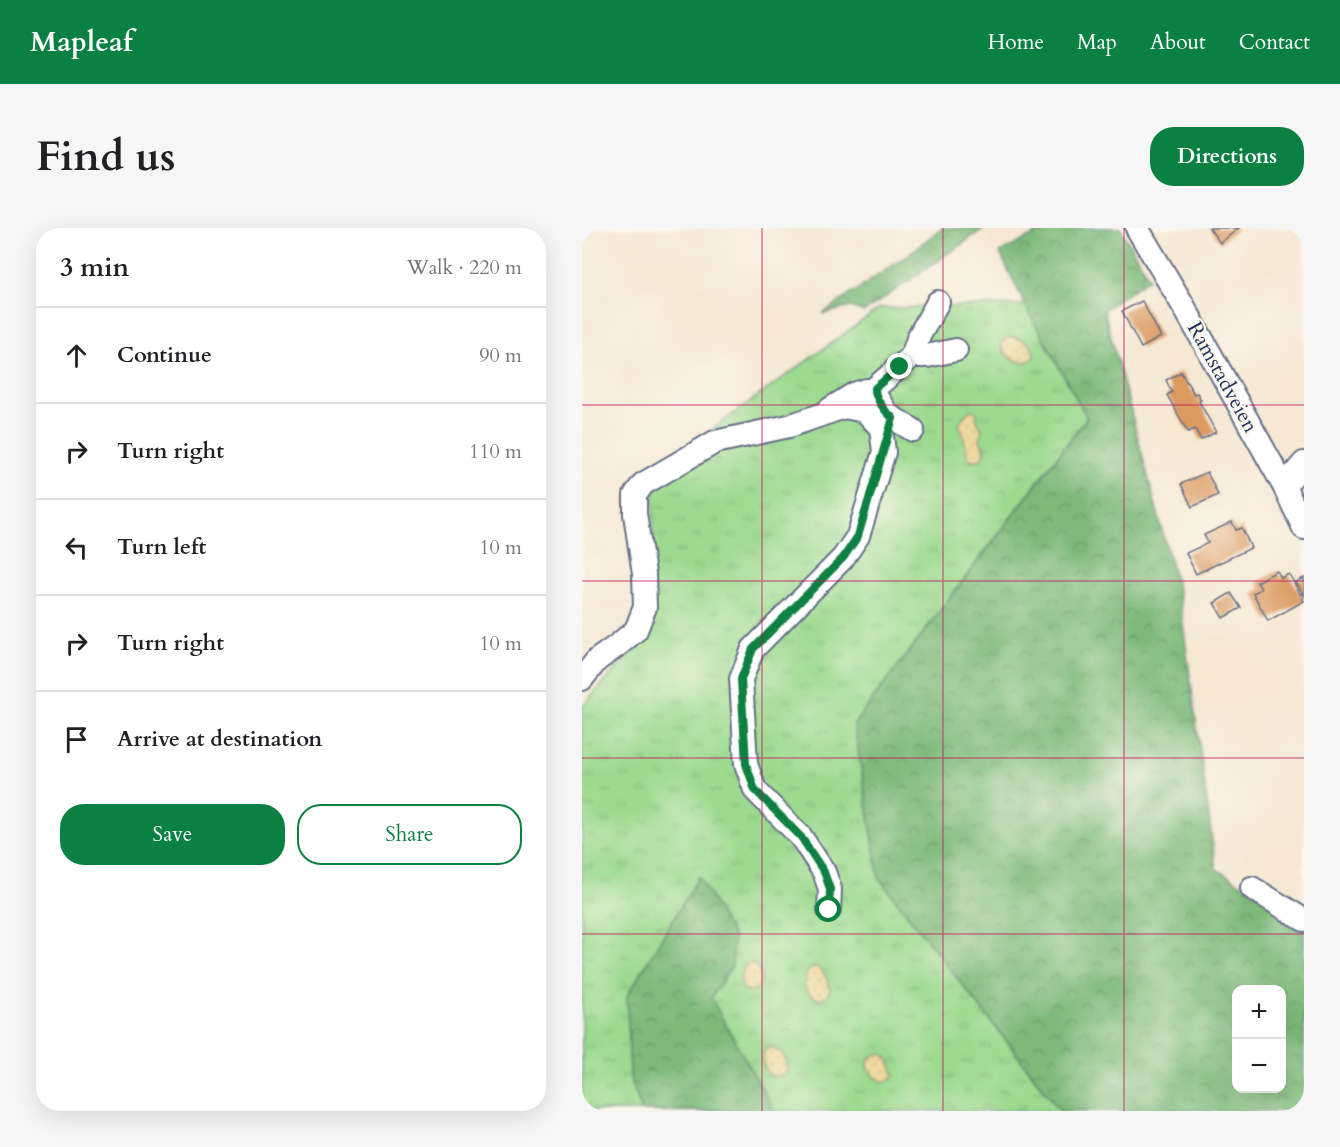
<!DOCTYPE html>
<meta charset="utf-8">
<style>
body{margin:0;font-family:Cardo,serif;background:#f6f6f6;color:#202124}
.controls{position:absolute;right:18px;bottom:18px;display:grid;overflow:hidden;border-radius:12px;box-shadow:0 6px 24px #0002}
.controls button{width:54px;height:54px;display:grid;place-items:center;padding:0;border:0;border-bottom:2px solid #e0e0e0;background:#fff;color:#202124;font:30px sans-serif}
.stop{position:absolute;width:18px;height:18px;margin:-14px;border:4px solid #0b8043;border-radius:50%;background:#fff}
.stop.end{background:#0b8043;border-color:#fff;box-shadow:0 2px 6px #0008}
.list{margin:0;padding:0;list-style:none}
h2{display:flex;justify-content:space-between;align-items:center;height:78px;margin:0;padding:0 24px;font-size:26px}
h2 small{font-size:20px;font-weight:400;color:#757577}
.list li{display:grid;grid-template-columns:39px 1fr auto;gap:18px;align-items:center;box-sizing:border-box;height:96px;padding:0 24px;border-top:2px solid #e0e0e0}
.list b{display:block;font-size:22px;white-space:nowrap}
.list em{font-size:20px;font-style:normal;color:#757577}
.actions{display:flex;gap:12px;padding:18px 24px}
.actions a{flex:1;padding:14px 0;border:2px solid #0b8043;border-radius:24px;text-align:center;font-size:21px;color:#0b8043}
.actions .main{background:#0b8043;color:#fff}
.icon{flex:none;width:33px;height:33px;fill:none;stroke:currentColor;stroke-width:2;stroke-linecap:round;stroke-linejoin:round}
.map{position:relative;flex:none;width:722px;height:883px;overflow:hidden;border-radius:24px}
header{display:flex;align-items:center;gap:36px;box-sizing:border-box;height:84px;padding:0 30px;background:#0b8043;color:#fff}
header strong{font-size:28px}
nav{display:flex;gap:33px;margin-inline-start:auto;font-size:21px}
.intro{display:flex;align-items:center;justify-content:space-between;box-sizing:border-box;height:144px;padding:0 36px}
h1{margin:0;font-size:42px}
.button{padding:15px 27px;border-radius:24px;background:#0b8043;color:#fff;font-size:21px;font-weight:700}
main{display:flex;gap:36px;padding:0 36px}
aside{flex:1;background:#fff;border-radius:24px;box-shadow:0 6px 24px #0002}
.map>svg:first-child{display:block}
</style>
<header>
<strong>Mapleaf</strong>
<nav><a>Home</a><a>Map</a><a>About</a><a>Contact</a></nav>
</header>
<div class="intro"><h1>Find us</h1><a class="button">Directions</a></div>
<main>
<aside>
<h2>3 min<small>Walk · 220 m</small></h2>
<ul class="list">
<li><svg class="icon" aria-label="ahead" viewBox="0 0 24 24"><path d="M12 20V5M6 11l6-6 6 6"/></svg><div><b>Continue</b></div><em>90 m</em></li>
<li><svg class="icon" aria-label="right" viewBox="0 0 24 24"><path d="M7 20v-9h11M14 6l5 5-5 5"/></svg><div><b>Turn right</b></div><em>110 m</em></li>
<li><svg class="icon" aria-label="left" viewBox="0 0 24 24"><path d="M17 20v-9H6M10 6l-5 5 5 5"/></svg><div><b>Turn left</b></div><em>10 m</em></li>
<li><svg class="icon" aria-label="right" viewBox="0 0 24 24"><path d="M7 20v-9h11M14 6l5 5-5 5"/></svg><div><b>Turn right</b></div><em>10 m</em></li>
<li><svg class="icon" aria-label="arrive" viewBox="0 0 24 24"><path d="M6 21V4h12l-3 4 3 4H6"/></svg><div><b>Arrive at destination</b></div></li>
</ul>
<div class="actions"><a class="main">Save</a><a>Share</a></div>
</aside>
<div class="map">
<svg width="722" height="883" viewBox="0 0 722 883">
<defs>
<pattern id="grass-tufts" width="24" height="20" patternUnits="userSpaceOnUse" patternTransform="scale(1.5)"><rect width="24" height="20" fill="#9cda8f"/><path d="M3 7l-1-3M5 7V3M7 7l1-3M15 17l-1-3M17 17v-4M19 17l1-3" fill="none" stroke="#86bb7e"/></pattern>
<pattern id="forest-crowns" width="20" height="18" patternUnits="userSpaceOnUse" patternTransform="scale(1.5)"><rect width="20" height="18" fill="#7dba7a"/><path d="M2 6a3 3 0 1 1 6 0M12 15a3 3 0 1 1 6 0" fill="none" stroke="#669867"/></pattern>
<pattern id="sand-dots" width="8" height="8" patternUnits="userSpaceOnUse" patternTransform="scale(1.5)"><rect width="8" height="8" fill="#eeda9e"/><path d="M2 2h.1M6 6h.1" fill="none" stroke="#ccbb8a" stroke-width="1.8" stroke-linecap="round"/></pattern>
</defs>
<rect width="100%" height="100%" fill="#fbf7ec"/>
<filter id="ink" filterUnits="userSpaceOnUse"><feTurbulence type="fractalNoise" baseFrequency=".0167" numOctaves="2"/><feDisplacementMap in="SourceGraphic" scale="12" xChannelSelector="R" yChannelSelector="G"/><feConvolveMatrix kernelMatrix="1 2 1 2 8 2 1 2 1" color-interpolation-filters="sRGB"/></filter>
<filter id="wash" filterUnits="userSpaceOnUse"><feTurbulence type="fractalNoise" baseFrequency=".008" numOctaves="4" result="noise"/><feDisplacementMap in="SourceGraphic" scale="24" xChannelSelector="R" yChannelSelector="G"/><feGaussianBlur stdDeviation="1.35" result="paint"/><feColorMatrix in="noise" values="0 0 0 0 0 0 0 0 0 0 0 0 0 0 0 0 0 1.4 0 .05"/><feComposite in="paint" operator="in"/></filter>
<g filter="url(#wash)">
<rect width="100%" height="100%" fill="#f6e8d3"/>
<path fill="url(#grass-tufts)" stroke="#5c8476" stroke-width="1.5" d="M443 77 505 189 272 496 297 650 479 883H0V479L32 443 69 407 72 243 298 80Z"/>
<g fill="url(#forest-crowns)" stroke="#4c746c" stroke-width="1.5" fill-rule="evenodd">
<path d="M360 0H403L282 84 269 79 240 86 328 25Z"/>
<path d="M464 0H538L567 50 522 82 597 366 634 641 722 693V883H479L297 650 272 496 505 190 443 77 418 25ZM654 762H700V860H654Z"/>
<path d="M117 648 151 709 150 738 129 770 188 875 191 883H60L48 849 45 768Z"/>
</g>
<g fill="url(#sand-dots)" stroke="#84847e" stroke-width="1.5">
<path d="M427 109C439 109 453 116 452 129 449 132 447 134 443 134 431 135 408 119 427 109Z"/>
<path d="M389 182H391L395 185V193L400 201C397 215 398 210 403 222L401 230C383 238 385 224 382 211 382 207 379 202 377 198L380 190Z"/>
<path d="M169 735C178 738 179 747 179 755L175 761 168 764 161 761 158 750 163 737Z"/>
<path d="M235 739C246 748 257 767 236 771 221 765 219 755 227 742Z"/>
<path d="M188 819C200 821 207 833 204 845 189 855 181 842 180 828L184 821Z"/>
<path d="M295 826H301L306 831 313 847C302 864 280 842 287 831 288 829 293 828 295 826Z"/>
</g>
<g id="blocks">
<g fill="#db9a60">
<path d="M627 0H657L638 15Z"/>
<path d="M560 73 579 109 559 120 540 83Z"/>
<path d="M599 144 612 166 615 165 619 172 617 173 634 204 619 212 613 201 606 204 585 167 590 164 584 152Z"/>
<path d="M625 244 636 267 610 279 599 256Z"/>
<path d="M650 294 654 302 660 300 669 320 614 346 604 325 626 315 622 307Z"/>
<path d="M695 343 699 350 707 346 722 373 686 393 671 365 679 361 675 354Z"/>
<path d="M722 350V368L714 354Z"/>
<path d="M649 365 659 380 641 390 632 375Z"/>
</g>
</g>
</g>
<g filter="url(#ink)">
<use href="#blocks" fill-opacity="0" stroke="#687087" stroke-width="1.5"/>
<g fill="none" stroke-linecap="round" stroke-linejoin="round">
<g stroke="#687087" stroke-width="26">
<g id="minor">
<path d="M555 0 601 77 702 258 722 300"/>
<path d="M330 128 337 108 356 74"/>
<path d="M292 165 293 160 330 128H345L374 122"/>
<path d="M248 181 272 166 284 162 292 165 306 187 331 202"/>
<path d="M702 258 722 235"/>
<path d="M0 451 15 432 36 417 54 402 63 379 62 346 53 286V267L61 256 133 214 207 198 262 179 283 183 299 200 302 224 276 308 261 330 171 421 159 451 164 536 173 562 219 609 242 644 248 661 247 682"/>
<path d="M670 660 722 692"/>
</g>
</g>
<use href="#minor" stroke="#fff" stroke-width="22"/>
</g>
</g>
<g fill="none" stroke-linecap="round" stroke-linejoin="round" filter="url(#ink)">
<path stroke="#0b8043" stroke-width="8" d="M247 682 248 661 242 644 219 609 173 562 164 536 159 451 171 421 261 330 276 308 311 190C304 185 292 169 293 160L318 139"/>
</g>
<path fill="none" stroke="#c2185b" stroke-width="1.5" stroke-opacity="0.55" d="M180 0V883M361 0V883M542 0V883M0 177H722M0 353H722M0 530H722M0 706H722"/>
<g text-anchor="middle" stroke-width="4.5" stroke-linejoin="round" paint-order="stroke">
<g font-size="21" fill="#1b2f5e" stroke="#fbf7ec">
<text transform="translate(641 149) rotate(61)" y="7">Ramstadveien</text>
</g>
</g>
</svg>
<div class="controls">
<button>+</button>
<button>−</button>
</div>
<div class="stop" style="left:247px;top:682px"></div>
<div class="stop end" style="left:318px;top:139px"></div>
</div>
</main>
